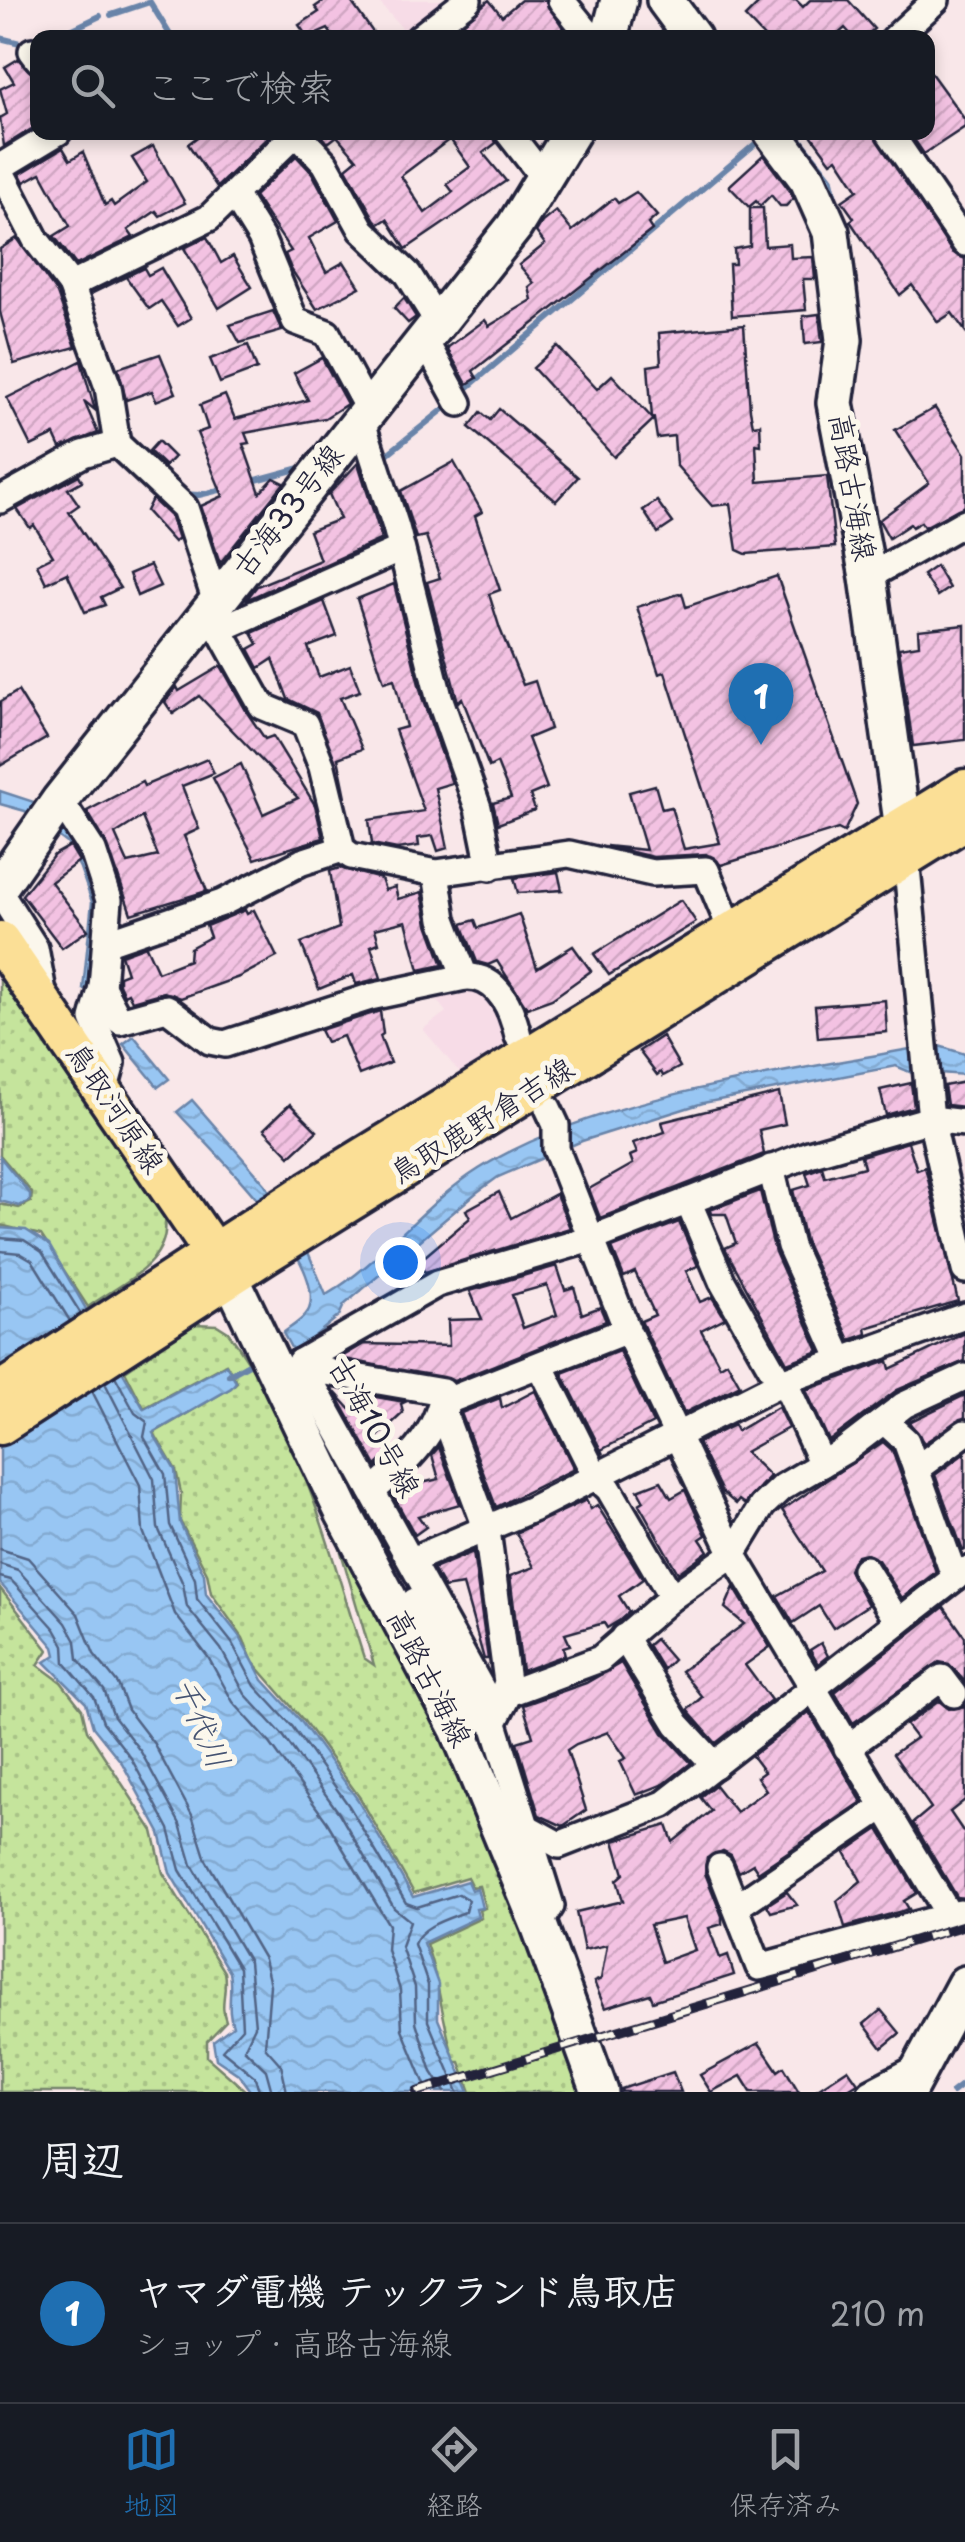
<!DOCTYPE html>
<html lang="ja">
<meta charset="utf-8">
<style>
body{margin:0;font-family:"Playpen Sans","Klee One",sans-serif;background:#20242c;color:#f1f3f6}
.you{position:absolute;left:400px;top:1262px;width:35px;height:35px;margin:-25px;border:8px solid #fff;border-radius:50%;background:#1a73e8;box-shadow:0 0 0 15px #1a73e833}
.badge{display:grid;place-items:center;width:65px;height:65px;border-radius:50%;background:#1f6fb2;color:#fff;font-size:32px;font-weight:700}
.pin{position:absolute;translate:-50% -82px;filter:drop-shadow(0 2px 5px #0008)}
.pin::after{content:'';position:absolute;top:52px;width:35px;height:30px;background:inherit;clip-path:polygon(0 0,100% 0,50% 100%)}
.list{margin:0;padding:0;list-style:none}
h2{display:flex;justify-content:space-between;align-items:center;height:130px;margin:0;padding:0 40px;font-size:42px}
h2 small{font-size:32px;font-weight:400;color:#9ea1a6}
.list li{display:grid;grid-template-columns:65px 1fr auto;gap:30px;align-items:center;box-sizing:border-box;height:180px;padding:0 40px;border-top:2px solid #363941}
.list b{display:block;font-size:38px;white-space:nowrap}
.list p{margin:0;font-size:32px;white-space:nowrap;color:#9ea1a6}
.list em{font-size:32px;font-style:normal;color:#9ea1a6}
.icon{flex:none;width:55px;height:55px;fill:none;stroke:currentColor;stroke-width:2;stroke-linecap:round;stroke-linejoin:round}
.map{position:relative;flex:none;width:965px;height:2092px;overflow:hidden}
.search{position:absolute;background:#171b24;box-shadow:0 5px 15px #0003;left:30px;right:30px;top:30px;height:110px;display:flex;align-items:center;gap:25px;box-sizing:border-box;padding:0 35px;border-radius:20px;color:#9ea1a6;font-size:38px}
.sheet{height:310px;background:#171b24}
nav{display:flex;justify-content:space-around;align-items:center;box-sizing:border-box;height:140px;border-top:2px solid #363941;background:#171b24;font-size:28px;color:#9ea1a6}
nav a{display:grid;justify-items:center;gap:5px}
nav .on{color:#1f6fb2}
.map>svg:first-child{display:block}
</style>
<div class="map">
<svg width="965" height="2092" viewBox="0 0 965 2092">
<defs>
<pattern id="green-dots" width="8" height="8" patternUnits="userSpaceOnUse" patternTransform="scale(2.5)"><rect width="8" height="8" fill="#c5e49c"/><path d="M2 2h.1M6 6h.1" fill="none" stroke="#a9c387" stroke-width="1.8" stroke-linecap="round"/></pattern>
<pattern id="water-waves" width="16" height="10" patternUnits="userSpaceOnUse" patternTransform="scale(2.5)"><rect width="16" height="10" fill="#98c6f3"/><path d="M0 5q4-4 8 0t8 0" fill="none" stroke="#83aad1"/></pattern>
<pattern id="building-hatch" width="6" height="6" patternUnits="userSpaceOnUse" patternTransform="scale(2.5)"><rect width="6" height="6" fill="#f3c2e2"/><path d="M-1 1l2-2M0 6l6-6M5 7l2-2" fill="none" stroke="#d0a6c3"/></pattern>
</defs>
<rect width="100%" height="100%" fill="#f9e7e9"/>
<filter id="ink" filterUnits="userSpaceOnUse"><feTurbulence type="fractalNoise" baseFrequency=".01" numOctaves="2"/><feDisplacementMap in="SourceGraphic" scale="20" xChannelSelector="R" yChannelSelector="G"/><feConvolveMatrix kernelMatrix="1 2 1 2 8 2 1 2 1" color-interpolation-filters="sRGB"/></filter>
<g filter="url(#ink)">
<g fill="#f7dce7">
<path d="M377 0H457L409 36Z"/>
<path d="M485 984 514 1039 460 1073 423 1029 446 1012 428 989Z"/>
</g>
<g fill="url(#green-dots)" stroke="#74836c" stroke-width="2.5">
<path d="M0 974 164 1213C175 1262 123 1282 88 1307L41 1235 0 1225V1204L19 1208 31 1202 32 1193 0 1155Z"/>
<path d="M195 1324 217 1325 228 1332C300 1429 328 1546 364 1658L374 1665 334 1528 441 1732 518 1907 584 2092H471L460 2062H455C442 2022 440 1983 426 1944L481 1918 479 1910 485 1908 479 1886 472 1887 467 1877 414 1893 360 1798 304 1721 253 1662 243 1638 211 1593 207 1573 180 1521 181 1493 176 1470 154 1433 231 1388 237 1382 226 1364 144 1408 125 1371Z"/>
<path d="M0 1588 48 1650 38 1665 61 1682 82 1709 87 1730 153 1831 163 1873 224 1972C228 1990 219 2004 226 2021L207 2041V2057L247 2092H0Z"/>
</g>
<g fill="url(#water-waves)" stroke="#6984a9" stroke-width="2.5">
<path d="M803 140 832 177 855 272 849 273 801 146Z"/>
<path d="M0 791 37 803 62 822 102 886 94 989H83L92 902 80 868 67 843 25 811 0 804Z"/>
<path d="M134 1036 169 1079 158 1087 123 1044Z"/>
<path d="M939 1046 965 1054V1075L940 1073Z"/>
<path d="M910 1049 912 1073 896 1066 703 1103 582 1141 498 1177 476 1193 344 1305 339 1316 294 1353 283 1333C292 1326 308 1317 310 1306 322 1255 210 1148 177 1112L192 1100 265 1184 308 1252 326 1295C382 1262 423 1204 479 1169 594 1097 777 1074 910 1049Z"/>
<path d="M0 1157 30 1194V1201L19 1206 0 1201Z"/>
<path d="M0 1228 26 1230 49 1245 144 1409 226 1365 236 1382 231 1388 153 1433 175 1470 180 1523 204 1574 206 1594 240 1637 263 1680 300 1720 358 1800 413 1897 467 1881 471 1890 477 1888 482 1908 476 1909 478 1917 423 1943 438 1984V2019L469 2092H251L238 2074 216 2059 213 2041 233 2026C226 2007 233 1992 229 1972L170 1873 160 1833 122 1763 93 1727 86 1703 45 1662 56 1655 54 1647 0 1583Z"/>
</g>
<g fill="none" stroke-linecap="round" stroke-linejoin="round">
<g stroke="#516485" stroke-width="2.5">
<path d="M0 1238 24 1240 42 1252 81 1314"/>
<path d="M0 1251 20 1253 32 1260 70 1321"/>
<path d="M115 1376 135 1413 147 1422 144 1437 165 1474 170 1525 195 1579 197 1599 232 1643 255 1686 292 1726 349 1806 406 1903 417 1907 459 1894 468 1900 465 1912C447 1919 421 1926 414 1944L428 1985V2021L458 2092"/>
<path d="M105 1383 154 1479 158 1528 183 1584 187 1607 221 1649 245 1694 282 1734 339 1813 394 1908 410 1921 401 1946 415 1987 416 2022 432 2072 445 2092"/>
<path d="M92 1391 140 1485 143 1531 175 1614 208 1657 233 1702 270 1743 327 1822 389 1925 387 1950 400 1990 402 2029 428 2092"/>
<path d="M0 1549 28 1558 78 1614 94 1654 118 1684 128 1710 154 1744 192 1815 206 1860 264 1959 270 1985 265 2047 281 2065 287 2092"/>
<path d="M0 1564 18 1570 66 1623 76 1641 78 1659 104 1690 114 1717 141 1752 180 1824 192 1865 249 1962 255 2026 244 2049 266 2070 272 2092"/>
<path d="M0 1577 11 1580 55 1629 64 1645 65 1663 94 1697 103 1722 131 1758 169 1829 180 1870 239 1968 242 2028 222 2050 254 2076 260 2092"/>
</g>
<g stroke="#6984a9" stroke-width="6">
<path d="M111 15 150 2 172 38"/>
<path d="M0 38 28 45"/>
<path d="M54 38 100 16"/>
<path d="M466 389 761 139"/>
<path d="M381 459 449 405"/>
<path d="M249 482 304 467"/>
<path d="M182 494 199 495 228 488"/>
<path d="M229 1375 258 1359"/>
<path d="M952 2092 965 2082"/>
</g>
</g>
<g fill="url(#building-hatch)" stroke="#22223b" stroke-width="2.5" fill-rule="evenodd">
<path d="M325 0H350L377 38H334L328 29 308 38 299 25 319 12 315 7Z"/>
<path d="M489 0 502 16 521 0H545L564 29 553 38H446Z"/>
<path d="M762 0H796L803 7 810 0H848L874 29 864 38H854L845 28 834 38H765L745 17Z"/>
<path d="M18 59 38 80V125L4 146 0 118 7 114 0 89 14 82 5 67Z"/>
<path d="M928 69 965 120V127L924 154 909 132H928Z"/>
<path d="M204 132H273L217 187 188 144Z"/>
<path d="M319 132H492L496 143 483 153 506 181 406 249 387 219 379 224 375 220 346 168 357 159 337 136 328 143ZM450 139 470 167 447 184 453 192 425 213 401 176Z"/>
<path d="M809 132H873L952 252 965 259V331L952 313 938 322 912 285 900 295 850 221 854 218 842 201 858 190 837 158 831 162Z"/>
<path d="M153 146 185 203 160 216 156 211 128 230 133 237 76 265 54 236 70 226 41 173 24 182 20 174 63 148 70 160 83 152 105 205 111 201 114 206 147 182 132 158Z"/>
<path d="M763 155 790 191 793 199 786 206H780L771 195 760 206 756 201 749 207 729 186Z"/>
<path d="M296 156 312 173 338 221 309 238 326 272 344 262 360 287 317 309 291 269 285 254 291 251 254 196Z"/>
<path d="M636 192 657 216 648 224 652 230 473 371 477 378 467 384 447 348 485 320 489 326 532 300 529 287 534 283 519 265 545 244 536 232 542 222 556 211 572 231 614 198 618 203Z"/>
<path d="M750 208H763L765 246 790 244 791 258 813 257 815 279H803L806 310 732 316 729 264H735L734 249 750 246Z"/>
<path d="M207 237 221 263 233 256 252 287 219 308 184 248Z"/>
<path d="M17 238 57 293 76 347 14 364 0 312V249Z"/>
<path d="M144 268 148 275 161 268 191 318 178 326 161 301 149 309 126 277 91 294Z"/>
<path d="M404 298 416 317 408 323 394 308Z"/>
<path d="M273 311 282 331 240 343 230 325Z"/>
<path d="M819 314 822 342 805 344 803 316Z"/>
<path d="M744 325 750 410 753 425 760 424 761 445 756 444 758 482 827 476 835 547 746 554 737 550 730 504 712 506 676 465 674 436 657 438 654 419 614 457 533 368 557 346 597 389 612 375 652 418 648 366 661 364 659 333Z"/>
<path d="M248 345 257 369 220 383 210 359Z"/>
<path d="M160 354 176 393 156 401 152 391 126 400 118 368Z"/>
<path d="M322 358 347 404 325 418 245 433 249 443 243 444 260 493 274 478 284 483 220 563 201 506 223 496 197 433 208 429 200 405 225 395 235 419 308 400 294 373Z"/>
<path d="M81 361 95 410 84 401 98 433 60 448 54 435 31 446 7 398Z"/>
<path d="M935 408 965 454V506L924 527 921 522 912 527 910 524 889 538 879 520 929 483 895 430Z"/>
<path d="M499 409 578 477 556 501 469 427 481 412 490 420Z"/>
<path d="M158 441 174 457 165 466 149 451Z"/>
<path d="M454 462 482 512 475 516 500 590 489 594 500 629 523 685 535 681 550 729 528 738 547 788 530 795 535 810 498 824 493 803 511 798 497 763 489 767 462 698 458 702 427 582 440 578 426 536 416 538 401 491Z"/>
<path d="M358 463 382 539 246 600 257 586 320 560 309 531 340 519 329 494Z"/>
<path d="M79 475 82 481 68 489 79 505 69 512 120 588 101 597 105 605 85 612 67 573 46 583 37 564 53 556 34 525 30 528 17 509Z"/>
<path d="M152 499 171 517 178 539 174 542 146 511Z"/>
<path d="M657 501 673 523 658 533 643 510Z"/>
<path d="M150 565 160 586 137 596 129 574Z"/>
<path d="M936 566 949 588 937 596 923 575Z"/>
<path d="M777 576 857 804 844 832 838 829 721 865 706 854 653 857 606 846 646 850 629 792 655 785 662 809 671 807 684 849 720 843 665 672 659 674 637 607 682 593 686 607Z"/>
<path d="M394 584 423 701 452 783 435 788 448 848 438 851 433 836 418 838 419 846 397 849 372 844 369 820 424 811 395 730 406 727 394 679 384 682 357 599Z"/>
<path d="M324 601 337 636 308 647 319 677 350 665 360 691 340 698 362 749 338 758 346 797 317 713 288 699 273 659 259 668 249 649 258 644 252 633Z"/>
<path d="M965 625V740L913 746 899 648 919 645 918 630Z"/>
<path d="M221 666 248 714 265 739 273 736 315 805 323 838 255 859 213 778 241 764 263 814 298 798 199 696 173 714 165 702 177 687 179 691Z"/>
<path d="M18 691 47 738 0 766V702Z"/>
<path d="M207 759 214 773 182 786 199 829 184 836 207 891 131 914 108 846 87 811 142 782 144 786ZM142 817 158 856 128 863 115 834Z"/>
<path d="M70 846 79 861 51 882 88 930 62 948 22 895 54 855Z"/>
<path d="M340 868 381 879 385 890 395 887 398 899 422 892 428 924 443 965 419 970 406 921 375 929 379 943 371 946 381 978 356 984 353 975 319 989 301 943 339 928 330 871Z"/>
<path d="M558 872 562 890 518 893 514 878Z"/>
<path d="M681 900 696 922 609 975 594 954Z"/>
<path d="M245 910 247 914 254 910 277 957 239 977 181 998 164 992 132 1001 128 993 124 995 119 984V976L127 973 121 955 146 946 158 972 189 960 190 948 210 937 206 926Z"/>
<path d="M519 914 537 968 573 946 591 971 552 999 527 1008 497 961 488 965 477 962 462 924 475 920 478 928Z"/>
<path d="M885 1000 887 1032 818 1038 815 1006Z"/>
<path d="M380 1011 383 1034 380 1036 390 1063 359 1075 343 1036 326 1042 320 1030Z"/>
<path d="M662 1036 680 1067 663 1076 661 1072 657 1075 639 1051Z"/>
<path d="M965 1082V1107L947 1105 944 1086Z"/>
<path d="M911 1083 914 1107 886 1115 880 1090Z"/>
<path d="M779 1093 785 1124 759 1130 764 1154 600 1218 589 1189 633 1164 630 1156 637 1153 633 1143 665 1132 662 1122Z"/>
<path d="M290 1104 317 1131 290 1156 264 1129Z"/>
<path d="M908 1142 917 1170 925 1167 958 1301 866 1328 867 1334 850 1340 805 1241 793 1190 810 1185 806 1173 822 1167 825 1177 864 1167 861 1156Z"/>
<path d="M760 1191 775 1252 819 1351 787 1363 725 1248 736 1243 726 1214H711L710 1210Z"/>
<path d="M499 1192 511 1218 556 1194 570 1228 425 1272 417 1263 470 1218 466 1210Z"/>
<path d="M679 1222 698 1266 686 1271 700 1302 712 1297 725 1318 701 1330 720 1366 727 1362 740 1385 684 1413 641 1321 655 1315 635 1272 624 1277 612 1248Z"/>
<path d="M557 1266 565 1290 574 1287 582 1314 600 1307 606 1321 454 1381 340 1358 364 1344 449 1346 448 1320 482 1319 470 1291ZM547 1285 557 1315 523 1328 512 1295Z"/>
<path d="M965 1333V1361L897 1390 829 1441 806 1390 888 1361 890 1369Z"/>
<path d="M619 1351 653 1423 601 1450 603 1454 562 1373Z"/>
<path d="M535 1391 574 1469 496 1507 461 1413 500 1398 502 1408Z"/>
<path d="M335 1392 353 1412 370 1396 405 1402 401 1404 403 1413 376 1438 390 1453 376 1466Z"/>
<path d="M965 1395V1417L924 1443 909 1422Z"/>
<path d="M778 1407 788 1428 745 1452 770 1476 744 1504 739 1500 736 1504 722 1492 698 1443 734 1425 737 1431Z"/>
<path d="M883 1442 892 1450 936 1572 902 1598 878 1560 865 1553 857 1555 849 1570 868 1605 833 1628 819 1606 793 1623 777 1596 822 1571 782 1510Z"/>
<path d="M439 1447 460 1504 418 1516 426 1527 415 1535 393 1495 400 1488 439 1479 432 1455Z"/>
<path d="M965 1453V1550L963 1551 935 1475Z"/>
<path d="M661 1481 671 1498 685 1490 706 1535 700 1539 708 1551 678 1573 639 1504 644 1501 638 1490Z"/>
<path d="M586 1500 591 1509 597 1505 643 1579 619 1596 629 1612 620 1620 607 1628 604 1623 565 1634 570 1645 563 1647 565 1655 522 1671 510 1576 534 1567 516 1533Z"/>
<path d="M473 1552 488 1659H484L463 1585 444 1588 433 1569Z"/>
<path d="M734 1587 770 1647 745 1665 771 1700 716 1743 687 1710 702 1697 681 1671 744 1624 725 1608Z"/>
<path d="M944 1607 965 1637V1682L949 1664 939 1662 853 1723 835 1692Z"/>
<path d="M655 1639 673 1660 663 1670 648 1645Z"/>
<path d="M821 1643 828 1656 818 1664 810 1650Z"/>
<path d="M621 1663 663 1733 691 1763 664 1784 636 1795 620 1761 626 1758 608 1732 576 1744 567 1750 586 1810 563 1826 539 1815 517 1742 533 1737 523 1705 586 1683Z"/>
<path d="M939 1701 949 1709 965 1706V1800L950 1812 965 1834V1898L957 1897 913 1823 931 1808 893 1754 916 1738 906 1725Z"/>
<path d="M809 1712 862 1802 758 1872 753 1864 739 1872 731 1855 723 1851 707 1858 705 1873 722 1916V1924L709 1928 720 1958 728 1955 734 1975 653 2001 650 1994 605 2008 594 1982 601 1979 607 1945 584 1950 576 1912 623 1901 617 1880 624 1874 614 1841 667 1825 673 1842 711 1811 700 1797 715 1785 736 1812 766 1790 757 1777 764 1772 752 1756ZM684 1918 695 1950 662 1962 650 1925Z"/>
<path d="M879 1829 917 1893 904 1901 909 1909 845 1927 837 1901 861 1881 845 1852Z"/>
<path d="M787 1892 797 1905 771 1912 767 1905Z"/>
<path d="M881 2010 900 2033 882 2048 864 2024Z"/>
<path d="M759 2043 778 2071 784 2067 799 2092H751L741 2076 711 2092 700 2075Z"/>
<path d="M848 2069 858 2083 843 2092H813Z"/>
<path d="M673 2072 681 2092H622L621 2089Z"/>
</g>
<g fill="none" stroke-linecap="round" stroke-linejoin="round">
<g stroke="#22223b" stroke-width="32">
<g id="street">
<path d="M561 0 592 38"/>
<path d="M419 38 468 0"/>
<path d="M895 38 936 0"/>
<path d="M32 51 38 59"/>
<path d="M508 132 546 181"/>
<path d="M889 132 965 243"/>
<path d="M297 133 325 163 362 230 408 274 438 322"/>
<path d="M0 167 58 132"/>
<path d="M0 170 36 240 71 285"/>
<path d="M235 196 261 238 295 321 327 333 368 409"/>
<path d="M424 339 459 403"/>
<path d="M361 419 396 527 439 697 478 808 490 867"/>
<path d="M0 500 83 454 117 444"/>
<path d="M868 577 965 522"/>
<path d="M216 602 185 508 117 444 108 387 71 285 209 218 297 132"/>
<path d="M209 611 262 706 305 724 322 767 342 849 351 856 436 873 569 854 652 873 706 870 731 930"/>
<path d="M220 629 401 549"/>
<path d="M60 800 93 851 109 900 102 987 93 1019 112 1063 104 1092"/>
<path d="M906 857 931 1119 965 1270"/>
<path d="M436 873 443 919 465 977C498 975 512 1009 518 1036"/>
<path d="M0 893 35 948 44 997"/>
<path d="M108 942 222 903 302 862 342 849"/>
<path d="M102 987 120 1021 167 1008 210 1041 225 1044 370 997 465 977"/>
<path d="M548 1108 556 1125V1149L627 1330 733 1554 949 1915"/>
<path d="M771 1168 790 1246 841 1360"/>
<path d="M688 1201 722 1281 780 1383"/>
<path d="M300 1362 332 1373 443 1392C439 1434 403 1466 372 1491"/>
<path d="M540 1365 596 1477 609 1489 672 1597"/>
<path d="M784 1381 822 1464"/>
<path d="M884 1421 906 1441 955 1578"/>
<path d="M916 1469 965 1433"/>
<path d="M412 1560 532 1509 784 1381 965 1316"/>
<path d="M865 1569 898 1622"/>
<path d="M415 1601 468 1703 493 1724"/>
<path d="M624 1637 677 1724 715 1765"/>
<path d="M499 1705 507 1682 487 1530 442 1409 452 1399 627 1330"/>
<path d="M493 1724 509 1693 600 1659 672 1597 733 1554 762 1506 781 1488 844 1451 904 1405 965 1377"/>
<path d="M847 1748 942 1678 954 1694"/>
<path d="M528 1828 559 1845 664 1804 965 1570"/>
<path d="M720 1867 759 1967 960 1913"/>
<path d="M736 1907 883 1807"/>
<path d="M539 1925 551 1906 485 1695 300 1362 437 1284 591 1239 809 1154 931 1119 965 1123"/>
<path d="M871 2092 923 2065"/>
</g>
</g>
<g stroke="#22223b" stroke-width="42">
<g id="secondary">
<path d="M665 0 693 38"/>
<path d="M609 38 619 0"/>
<path d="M772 132 808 180 831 232 844 340 835 403 868 577 906 851"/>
<path d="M0 886 60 800 514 227 572 132"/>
<path d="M230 1276 343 1512 458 1729 539 1925 600 2092"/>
<path d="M907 2092 965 1984"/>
</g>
</g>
<g stroke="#22223b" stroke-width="45">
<g id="primary">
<path d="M0 941 228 1274"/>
<path d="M0 1392 309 1191 965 789"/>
<path d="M0 1425 265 1254 965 820"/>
</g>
</g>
<use href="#street" stroke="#fbf7ec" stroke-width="25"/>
<use href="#secondary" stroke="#fbf7ec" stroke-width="35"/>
<use href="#primary" stroke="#fbdf96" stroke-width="38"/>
<g stroke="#22223b" stroke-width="10">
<path id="rail" d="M417 2092 965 1925"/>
</g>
<use href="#rail" stroke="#fbf7ec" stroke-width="6" stroke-dasharray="19" stroke-linecap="butt"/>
</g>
</g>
<g text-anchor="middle" stroke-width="10" stroke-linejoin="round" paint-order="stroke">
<g font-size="30" fill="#22223b" stroke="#fbf7ec">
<text transform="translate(852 487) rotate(80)" y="10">高路古海線</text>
<text transform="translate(288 511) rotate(-52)" y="10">古海33号線</text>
<text transform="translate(115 1108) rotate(56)" y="10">鳥取河原線</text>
<text transform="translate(482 1121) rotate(-32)" y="10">鳥取鹿野倉吉線</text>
<text transform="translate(374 1427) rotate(61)" y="10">古海10号線</text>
<text transform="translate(429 1678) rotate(63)" y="10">高路古海線</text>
</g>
<g font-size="32" font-style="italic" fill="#455372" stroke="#fbf7ec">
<text transform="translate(201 1723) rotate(66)" y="11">千代川</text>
</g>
</g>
</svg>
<div class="you"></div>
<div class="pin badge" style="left:761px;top:745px">1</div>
<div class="search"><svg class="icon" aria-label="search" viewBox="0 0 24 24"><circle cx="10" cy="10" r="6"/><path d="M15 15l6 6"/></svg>ここで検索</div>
</div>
<section class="sheet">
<h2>周辺<small></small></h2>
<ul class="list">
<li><span class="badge">1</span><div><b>ヤマダ電機 テックランド鳥取店</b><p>ショップ · 高路古海線</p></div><em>210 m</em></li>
</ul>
</section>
<nav>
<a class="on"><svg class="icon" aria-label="map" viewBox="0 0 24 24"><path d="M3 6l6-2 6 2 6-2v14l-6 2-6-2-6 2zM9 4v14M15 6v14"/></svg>地図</a>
<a><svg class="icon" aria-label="directions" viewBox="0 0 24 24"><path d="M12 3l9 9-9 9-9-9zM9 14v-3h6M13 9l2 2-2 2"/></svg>経路</a>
<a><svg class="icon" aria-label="saved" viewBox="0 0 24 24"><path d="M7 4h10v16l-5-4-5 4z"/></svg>保存済み</a>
</nav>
